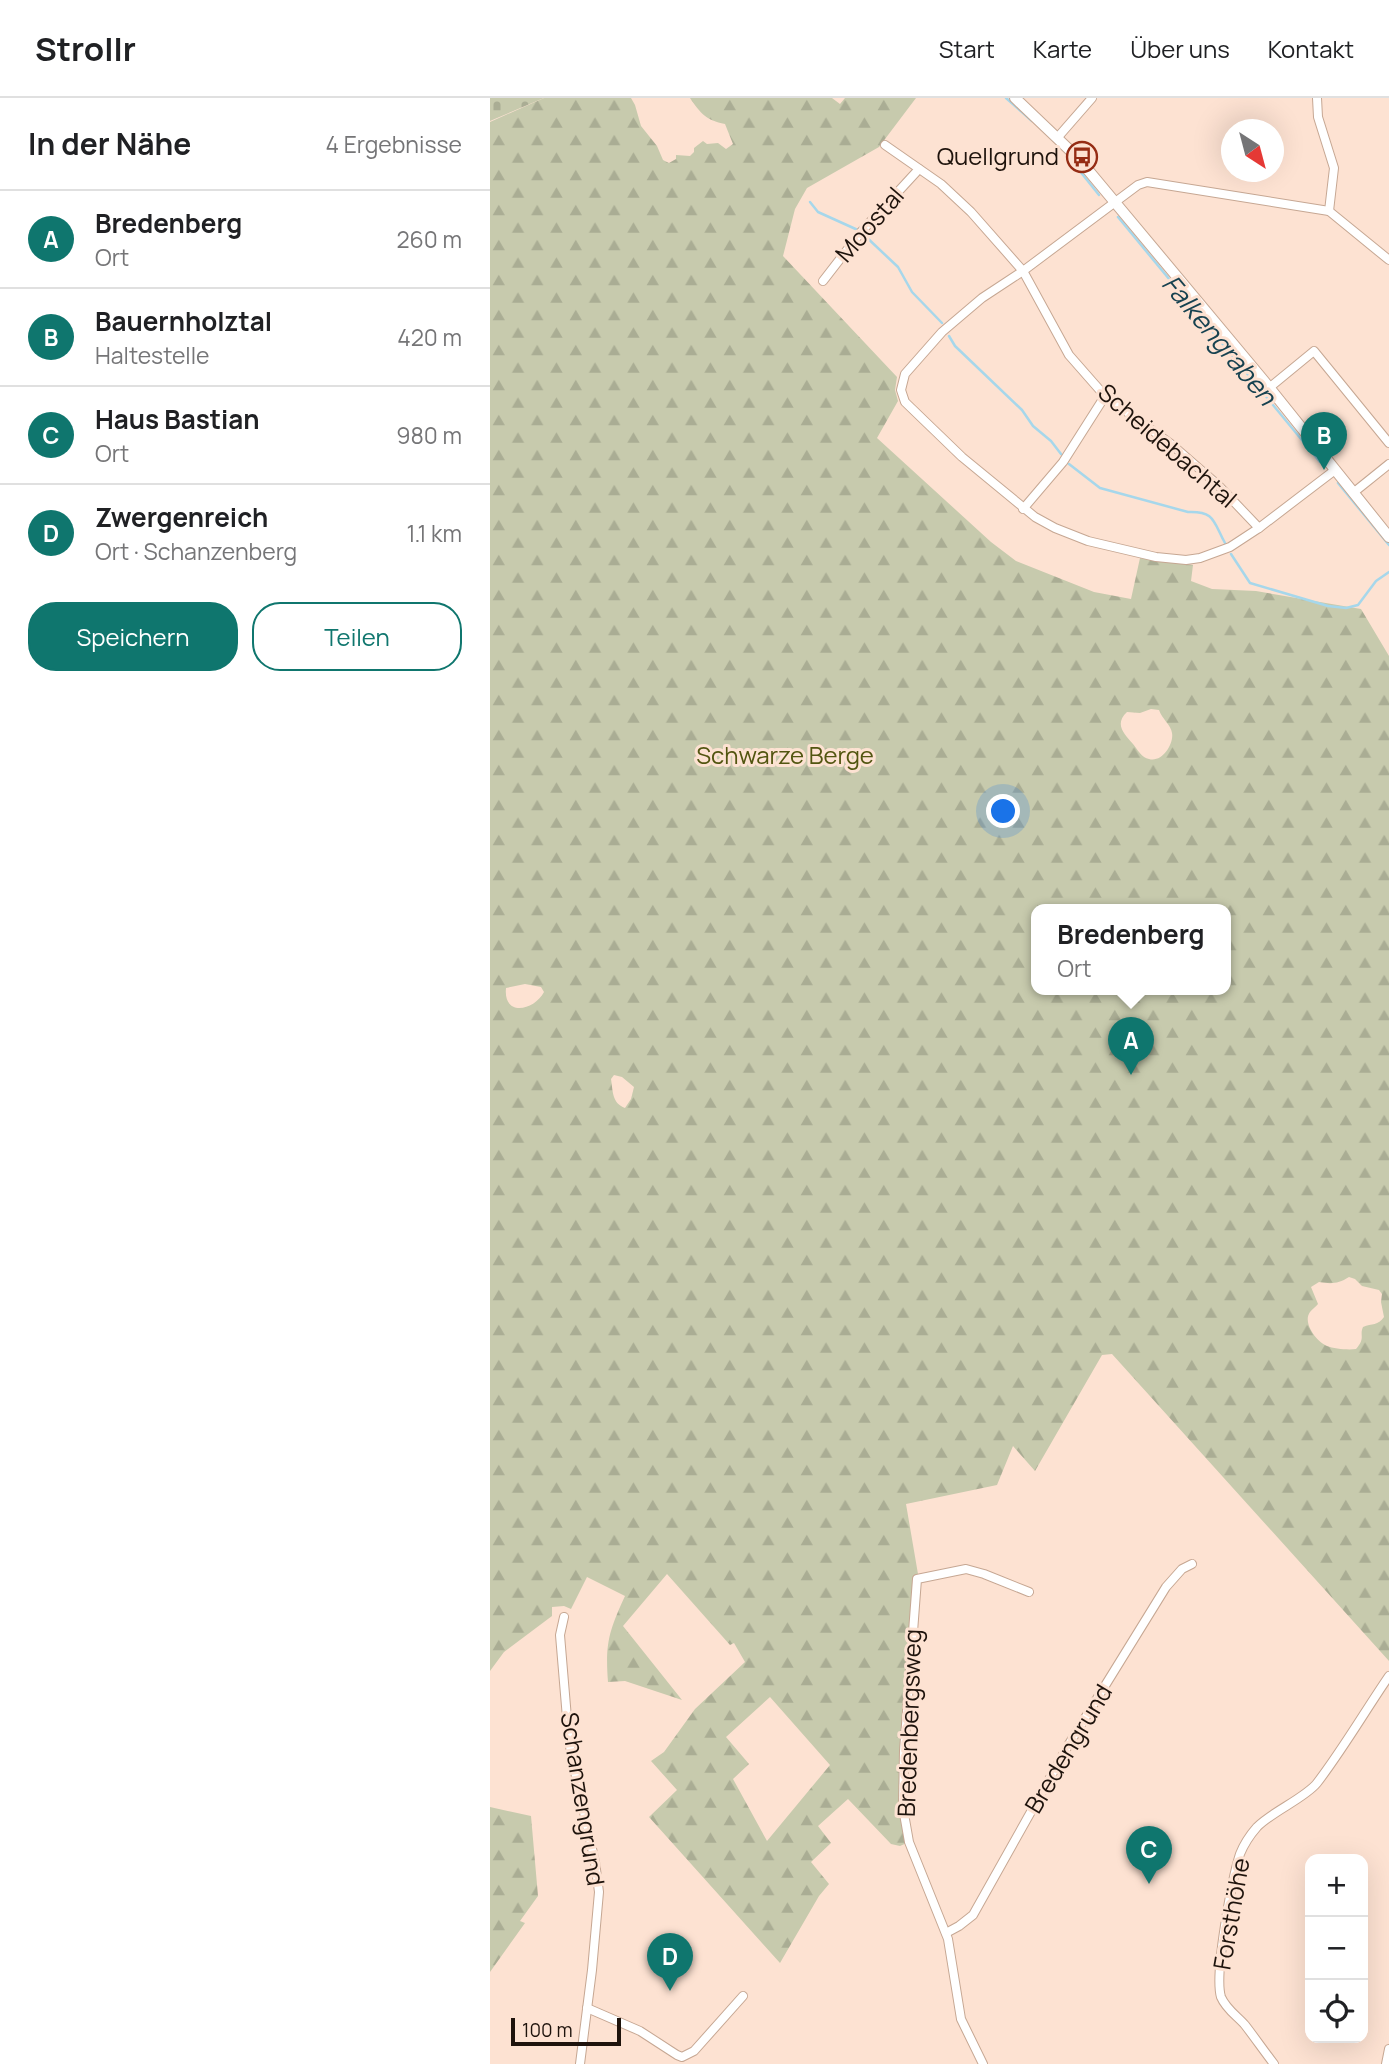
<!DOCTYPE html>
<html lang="de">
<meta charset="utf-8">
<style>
body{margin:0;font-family:Manrope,sans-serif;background:#f2f2f2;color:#202124}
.controls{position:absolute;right:21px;bottom:21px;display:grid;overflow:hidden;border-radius:14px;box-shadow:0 7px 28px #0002}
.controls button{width:63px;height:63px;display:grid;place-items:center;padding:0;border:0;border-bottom:2px solid #e0e0e0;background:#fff;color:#202124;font:35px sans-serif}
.compass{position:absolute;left:731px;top:21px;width:63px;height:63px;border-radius:50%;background:#fff;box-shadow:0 7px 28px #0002;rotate:144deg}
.scale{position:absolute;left:21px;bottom:18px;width:110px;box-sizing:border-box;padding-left:7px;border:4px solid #1e130c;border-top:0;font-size:19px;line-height:24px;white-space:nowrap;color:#1e130c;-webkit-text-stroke:5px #fde2d2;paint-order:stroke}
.you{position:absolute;left:514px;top:714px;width:24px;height:24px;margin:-18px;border:5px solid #fff;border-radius:50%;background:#1a73e8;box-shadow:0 0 0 10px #1a73e833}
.badge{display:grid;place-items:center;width:46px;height:46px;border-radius:50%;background:#0f766e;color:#fff;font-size:23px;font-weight:700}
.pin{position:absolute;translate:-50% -58px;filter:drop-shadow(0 2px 4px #0008)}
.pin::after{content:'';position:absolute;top:37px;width:24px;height:21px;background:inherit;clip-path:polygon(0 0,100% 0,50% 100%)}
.popup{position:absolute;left:541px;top:806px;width:200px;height:91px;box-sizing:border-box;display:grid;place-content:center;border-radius:14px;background:#fff;filter:drop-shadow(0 2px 5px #0005);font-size:23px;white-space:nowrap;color:#757577}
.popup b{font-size:26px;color:#202124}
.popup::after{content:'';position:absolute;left:50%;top:100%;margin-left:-14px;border:14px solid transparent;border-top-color:#fff}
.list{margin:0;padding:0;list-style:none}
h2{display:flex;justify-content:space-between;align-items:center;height:91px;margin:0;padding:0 28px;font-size:30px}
h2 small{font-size:23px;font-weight:400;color:#757577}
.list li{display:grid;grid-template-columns:46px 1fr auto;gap:21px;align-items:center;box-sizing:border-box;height:98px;padding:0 28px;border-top:2px solid #e0e0e0}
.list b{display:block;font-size:26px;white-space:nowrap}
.list p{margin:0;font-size:23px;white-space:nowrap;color:#757577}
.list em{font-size:23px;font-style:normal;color:#757577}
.actions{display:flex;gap:14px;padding:21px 28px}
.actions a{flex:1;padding:16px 0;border:2px solid #0f766e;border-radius:28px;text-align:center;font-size:24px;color:#0f766e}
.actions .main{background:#0f766e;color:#fff}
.icon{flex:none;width:38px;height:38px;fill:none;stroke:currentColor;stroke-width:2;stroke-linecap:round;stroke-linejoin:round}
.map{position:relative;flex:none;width:899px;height:1966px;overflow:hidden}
header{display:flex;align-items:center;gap:42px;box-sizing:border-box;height:98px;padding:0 35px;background:#fff;border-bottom:2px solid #e0e0e0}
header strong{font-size:33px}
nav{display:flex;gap:38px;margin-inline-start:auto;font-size:24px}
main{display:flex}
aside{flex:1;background:#fff}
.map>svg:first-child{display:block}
</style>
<header>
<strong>Strollr</strong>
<nav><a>Start</a><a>Karte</a><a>Über uns</a><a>Kontakt</a></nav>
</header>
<main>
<aside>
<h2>In der Nähe<small>4 Ergebnisse</small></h2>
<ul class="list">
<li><span class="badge">A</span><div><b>Bredenberg</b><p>Ort</p></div><em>260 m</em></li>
<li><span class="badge">B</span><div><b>Bauernholztal</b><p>Haltestelle</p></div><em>420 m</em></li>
<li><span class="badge">C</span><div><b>Haus Bastian</b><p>Ort</p></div><em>980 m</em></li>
<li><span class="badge">D</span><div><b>Zwergenreich</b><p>Ort · Schanzenberg</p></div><em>1.1 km</em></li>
</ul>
<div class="actions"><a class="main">Speichern</a><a>Teilen</a></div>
</aside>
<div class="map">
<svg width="899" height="1966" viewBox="0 0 899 1966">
<defs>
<pattern id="forest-firs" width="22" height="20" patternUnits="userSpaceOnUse" patternTransform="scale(1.75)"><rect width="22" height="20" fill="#c7caad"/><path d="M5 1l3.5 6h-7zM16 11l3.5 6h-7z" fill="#aaad94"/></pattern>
<pattern id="cemetery-stones" width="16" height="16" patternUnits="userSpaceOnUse" patternTransform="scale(1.75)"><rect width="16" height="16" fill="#c7caad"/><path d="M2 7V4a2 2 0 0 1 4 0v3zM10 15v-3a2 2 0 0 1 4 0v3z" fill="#aaad94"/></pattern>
</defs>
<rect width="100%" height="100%" fill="#fde2d2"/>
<g fill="url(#forest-firs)" fill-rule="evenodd">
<path d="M54 0H141L145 7 151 28 167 48 173 62 179 65 186 61V57L200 58 204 54V50L213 43 217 46 228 45 236 51 243 46 235 26C216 22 211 16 200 0H342L350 6 355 0H426L389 49 317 90 305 111 293 158 407 279 405 292 408 303 387 340 501 444 526 463 604 494 641 501 650 460 703 467 701 483 722 491 766 493 871 511 899 558V1563L622 1256 612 1257 545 1373 523 1348 507 1387 416 1406 428 1476 413 1710 419 1744 410 1748 401 1746 358 1701 328 1728 341 1745 321 1764 339 1786 329 1798 290 1865 159 1719 187 1692 161 1663 174 1654 205 1611 255 1564 244 1545 240 1547 177 1476 133 1528 192 1602 135 1583 118 1584C115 1545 119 1533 135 1498L97 1479 81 1511 74 1508 62 1509V1518L14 1554 0 1573V24ZM661 611 669 612C672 621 681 627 682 635 684 646 672 665 659 661 652 660 647 651 643 646 634 636 624 626 637 614L650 615ZM546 811H736V891H546ZM35 886 51 889 54 894C44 913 13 919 16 890ZM124 977 132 979 144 989 141 1001 135 1010C122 1005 123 994 121 981ZM859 1179 865 1181 872 1188 889 1192 892 1196 891 1204 894 1219C888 1228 882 1225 873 1229 869 1238 876 1239 866 1251 859 1252 844 1251 837 1248 827 1244 812 1225 820 1214 822 1211 826 1209 828 1206L821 1189 829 1184C841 1186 848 1186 859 1179ZM280 1599 340 1667 277 1743 243 1681 259 1666 236 1639Z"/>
<path d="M0 1709 41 1718 48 1798 30 1823 35 1825 0 1874Z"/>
</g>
<path fill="url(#cemetery-stones)" d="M0 0H54L0 23Z"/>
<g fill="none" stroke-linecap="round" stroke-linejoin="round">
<g stroke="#a6d7eb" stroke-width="2.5">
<path d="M516 0 542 23"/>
<path d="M589 72 609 97"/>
<path d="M320 104 328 114 370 133"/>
<path d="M628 119 830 364"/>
<path d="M372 135 408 169 422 194 452 225"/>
<path d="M459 238 465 248 532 312 543 328 561 343 571 356"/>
<path d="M579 366 610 390 698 414C725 413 723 423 735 445"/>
<path d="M848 385 899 447"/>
<path d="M741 456 760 485 838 508 856 510 868 507 886 483 899 474"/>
</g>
<g stroke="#c6a793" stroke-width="10">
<g id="street">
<path d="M827 0 828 19 844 70 839 113"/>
<path d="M568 39 602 0"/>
<path d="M395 47 451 86 481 114 533 173 579 257 615 298 681 346 728 387 769 430"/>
<path d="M333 183 371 134 429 71"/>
<path d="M779 290 824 253 899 345"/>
<path d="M845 372 769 430 740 449 710 460 696 462 666 459 598 443 565 430 545 419 472 359 415 304 411 292 415 276 452 234 492 200 533 173 648 87 657 84 839 113 899 162"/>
<path d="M863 395 899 366"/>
<path d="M533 411 573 364 615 298"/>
<path d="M74 1519 70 1537 78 1632 81 1656 105 1764 109 1794 102 1872 90 1966"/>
<path d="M456 1835 469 1828 483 1817 579 1646 676 1489 692 1471 702 1466"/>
<path d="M97 1910 150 1933 187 1957 192 1959 204 1953 253 1898"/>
<path d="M493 1966 471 1921 458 1841 419 1744 413 1710 414 1653 427 1481 476 1471 494 1476 539 1494"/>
<path d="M784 1966C774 1953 765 1940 755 1927 747 1918 736 1911 731 1899 724 1876 742 1781 750 1756 754 1746 760 1737 767 1729 783 1713 815 1700 827 1685 853 1651 875 1613 899 1578"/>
<path d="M896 1966 899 1951"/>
</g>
</g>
<g stroke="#c6a793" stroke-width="12">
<path id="secondary" d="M525 0 588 60 774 283 899 439"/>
</g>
<use href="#street" stroke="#fff" stroke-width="8"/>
<use href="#secondary" stroke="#fff" stroke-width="10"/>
</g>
<defs>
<g id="bus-ring" transform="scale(1.575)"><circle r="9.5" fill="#fde2d2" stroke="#952c14" stroke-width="1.5"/><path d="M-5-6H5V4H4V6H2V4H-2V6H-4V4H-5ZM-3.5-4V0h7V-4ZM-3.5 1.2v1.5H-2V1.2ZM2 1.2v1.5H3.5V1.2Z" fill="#952c14"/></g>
</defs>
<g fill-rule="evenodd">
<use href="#bus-ring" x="592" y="59"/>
</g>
<g text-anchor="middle" stroke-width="6" stroke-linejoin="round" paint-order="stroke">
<g font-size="24" fill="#1e130c" stroke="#fde2d2" text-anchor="end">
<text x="569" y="67">Quellgrund</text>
</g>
<g font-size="24" fill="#1e130c" stroke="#fde2d2">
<text transform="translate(380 127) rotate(-49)" y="8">Moostal</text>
<text transform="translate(677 348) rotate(41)" y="8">Scheidebachtal</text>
<text transform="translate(420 1625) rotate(-88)" y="8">Bredenbergsweg</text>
<text transform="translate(579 1651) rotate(-59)" y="8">Bredengrund</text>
<text transform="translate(92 1701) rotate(81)" y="8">Schanzengrund</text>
<text transform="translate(742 1816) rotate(-80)" y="8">Forsthöhe</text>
</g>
<g font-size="24" fill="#525510" stroke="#fde2d2">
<text x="295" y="666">Schwarze Berge</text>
</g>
<g font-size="26" font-style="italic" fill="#174250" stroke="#fde2d2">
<text transform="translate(729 242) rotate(50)" y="9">Falkengraben</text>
</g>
</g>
</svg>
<div class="controls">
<button>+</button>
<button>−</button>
<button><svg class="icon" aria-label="locate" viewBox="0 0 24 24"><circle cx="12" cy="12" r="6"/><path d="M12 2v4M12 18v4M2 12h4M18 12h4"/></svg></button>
</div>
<svg class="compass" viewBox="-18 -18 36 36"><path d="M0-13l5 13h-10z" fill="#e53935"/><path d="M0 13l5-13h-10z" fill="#757577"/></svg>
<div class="scale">100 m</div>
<div class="you"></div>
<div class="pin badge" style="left:641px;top:977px">A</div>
<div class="popup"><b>Bredenberg</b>Ort</div>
<div class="pin badge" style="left:834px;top:372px">B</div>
<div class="pin badge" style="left:659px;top:1786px">C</div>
<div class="pin badge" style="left:180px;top:1893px">D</div>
</div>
</main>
